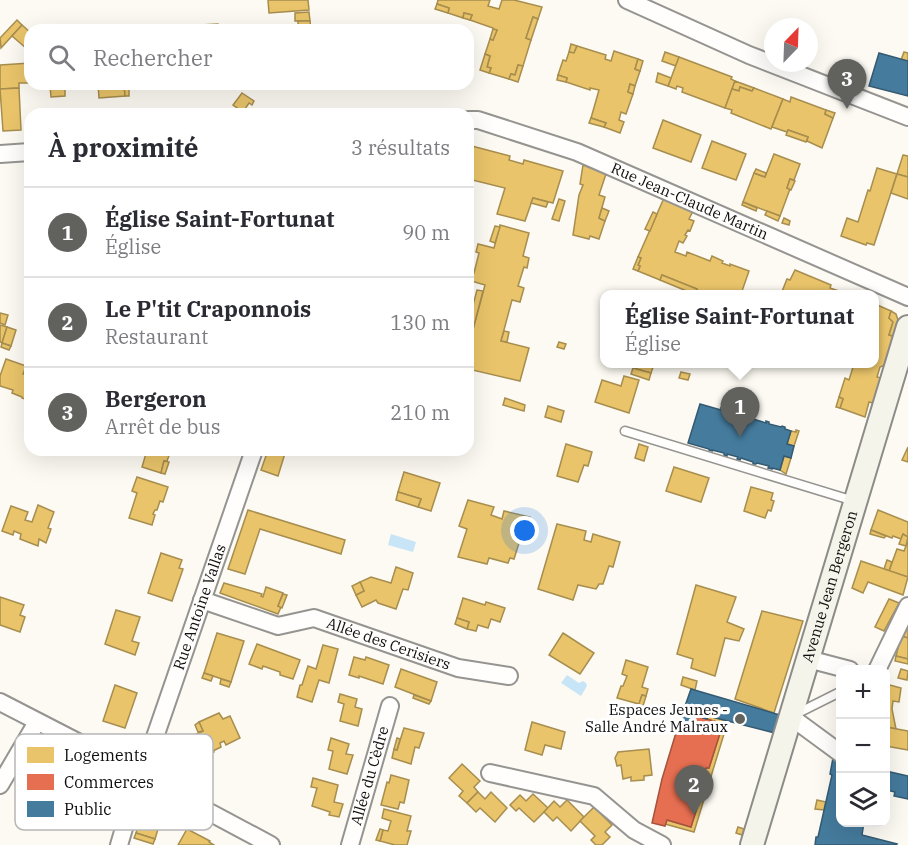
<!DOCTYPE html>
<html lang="fr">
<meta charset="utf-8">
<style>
body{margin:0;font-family:"IBM Plex Serif",serif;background:#f7f7f7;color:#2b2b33}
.controls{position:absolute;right:18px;bottom:18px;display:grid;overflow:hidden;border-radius:12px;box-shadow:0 6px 24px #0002}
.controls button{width:54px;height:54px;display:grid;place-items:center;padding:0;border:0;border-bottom:2px solid #e1e1e2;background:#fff;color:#2b2b33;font:30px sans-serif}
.compass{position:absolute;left:764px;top:18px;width:54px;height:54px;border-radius:50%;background:#fff;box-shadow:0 6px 24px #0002;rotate:23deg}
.you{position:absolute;left:525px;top:531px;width:21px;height:21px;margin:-15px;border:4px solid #fff;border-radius:50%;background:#1a73e8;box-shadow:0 0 0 9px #1a73e833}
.badge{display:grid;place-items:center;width:39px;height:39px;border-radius:50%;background:#61615e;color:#fff;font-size:20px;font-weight:700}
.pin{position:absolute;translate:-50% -50px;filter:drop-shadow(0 2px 3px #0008)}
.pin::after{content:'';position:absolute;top:32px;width:21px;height:18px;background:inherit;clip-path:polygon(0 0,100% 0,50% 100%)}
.popup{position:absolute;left:600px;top:290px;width:279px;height:78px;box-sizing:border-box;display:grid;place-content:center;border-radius:12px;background:#fff;filter:drop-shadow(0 2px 4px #0005);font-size:20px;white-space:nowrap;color:#7c7c81}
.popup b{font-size:22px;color:#2b2b33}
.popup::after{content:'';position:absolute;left:50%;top:100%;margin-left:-12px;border:12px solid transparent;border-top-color:#fff}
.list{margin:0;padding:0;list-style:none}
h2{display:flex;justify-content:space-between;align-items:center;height:78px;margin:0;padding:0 24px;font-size:26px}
h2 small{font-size:20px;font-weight:400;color:#7c7c81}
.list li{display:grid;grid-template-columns:39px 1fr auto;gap:18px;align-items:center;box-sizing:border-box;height:90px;padding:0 24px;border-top:2px solid #e1e1e2}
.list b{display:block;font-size:22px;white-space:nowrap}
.list p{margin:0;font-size:20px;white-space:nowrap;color:#7c7c81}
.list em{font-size:20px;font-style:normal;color:#7c7c81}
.icon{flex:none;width:33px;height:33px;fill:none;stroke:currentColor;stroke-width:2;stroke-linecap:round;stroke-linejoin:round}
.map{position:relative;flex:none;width:908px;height:845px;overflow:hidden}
.search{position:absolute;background:#fff;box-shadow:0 6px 24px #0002;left:24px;top:24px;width:450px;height:66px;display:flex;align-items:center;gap:15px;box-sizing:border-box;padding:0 21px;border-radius:18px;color:#7c7c81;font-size:22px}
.panel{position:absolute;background:#fff;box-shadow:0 6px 24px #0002;left:24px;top:108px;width:450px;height:348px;border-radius:18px}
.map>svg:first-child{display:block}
</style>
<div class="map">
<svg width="908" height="845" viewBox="0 0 908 845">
<rect width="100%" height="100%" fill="#fcfaf2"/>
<g fill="#c8e5f7">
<path d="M391 534 416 542 413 552 388 545Z"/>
<path d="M567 675 579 683 583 681 586 683 587 686 581 696 561 683Z"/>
</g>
<g fill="#e9c46a" stroke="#a78d4e" stroke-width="1.5">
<path d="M268 0H308L309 10 269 13Z"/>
<path d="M438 0H490L488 6 499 9 502 0H514L542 7 538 19 533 17 526 38 531 40 523 66 518 65 515 75 511 74 509 79 489 73 491 68 487 67 490 56 485 54 490 39 493 40 497 30 493 29V28L470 20 472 15 464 13 463 18 448 13 449 8 437 4Z"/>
<path d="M437 4 449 8 448 13 435 9Z"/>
<path d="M309 12 310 21H295V13Z"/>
<path d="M464 13 472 15 470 20 463 18Z"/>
<path d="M533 17 538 19 531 40 526 38Z"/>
<path d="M17 20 22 25 1 48 0 38Z"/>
<path d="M298 21H310L311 30H298Z"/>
<path d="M218 24 219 30H182V26Z"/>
<path d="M22 25 30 32V45L27 49 12 36Z"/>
<path d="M493 29 497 30 493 40 490 39Z"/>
<path d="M571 44 577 46 574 53 569 52Z"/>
<path d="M577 46 606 55 605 59 611 61 614 51 638 59 635 69 640 71 635 86 630 84 628 92 633 94 626 114 621 112 619 120 624 122 620 133 604 127 606 123 591 118 599 90 590 88V90L566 82 567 78 558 75 563 60 566 61 569 52 574 53Z"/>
<path d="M665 52 679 57 676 66 662 61Z"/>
<path d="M904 52 908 53V61L901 60Z"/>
<path d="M485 54 490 56 487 67 491 68 489 73 480 70Z"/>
<path d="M679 57 732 77 731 79 735 81 725 108 682 92 683 88 677 86 676 89 668 86Z"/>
<path d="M638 59 643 61 640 71 635 69Z"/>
<path d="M30 63V83H19V88L0 89V65Z"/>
<path d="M518 65 523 66 518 82 509 79 511 74 515 75Z"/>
<path d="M658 73 671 78 668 86 656 82Z"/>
<path d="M558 75 567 78 566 82 557 80Z"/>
<path d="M735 81 754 88 752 91 740 87 739 91 732 89Z"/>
<path d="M98 84H124L125 96 99 98Z"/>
<path d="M124 84H129V96H125Z"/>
<path d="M630 84 635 86 633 94 628 92Z"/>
<path d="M65 85V96L51 97 50 86Z"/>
<path d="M740 87 752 91 754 88 783 99 771 129 731 113 732 110 725 108 732 89 739 91Z"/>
<path d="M19 88 21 130 3 131 0 89Z"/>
<path d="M242 93 254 101 252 105 249 103 243 112 233 105Z"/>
<path d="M791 97 826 110 825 114 833 118 822 148 807 141 808 137 788 130 787 132 772 127 783 99 790 102Z"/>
<path d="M826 110 835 113 833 118 825 114Z"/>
<path d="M591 118 606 123 604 127 589 123Z"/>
<path d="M663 120 701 135 691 162 653 148Z"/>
<path d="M788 130 808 137 806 142 786 135Z"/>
<path d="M712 141 746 154 736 180 702 168Z"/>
<path d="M468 145 510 156 509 160 523 164 524 160 563 171 553 203 533 198 525 221 497 214 505 188 468 179Z"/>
<path d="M774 154 800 164 794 180 790 179 787 188 790 189 780 216 743 202 754 173 765 177Z"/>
<path d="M903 155 908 156V177L897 174Z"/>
<path d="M583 165 606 174 599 195 605 197 599 218 605 221 599 239 590 236 589 239 573 235 579 195 583 185 580 184Z"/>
<path d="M877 168 897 174 874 245 867 243 866 245 841 236 847 218 858 222 868 190 870 191Z"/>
<path d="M756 169 766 173 765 177 754 173Z"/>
<path d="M897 174 908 177V199L891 193Z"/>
<path d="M790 179 795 181 791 190 787 188Z"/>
<path d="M533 198 548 202 546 207 531 203Z"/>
<path d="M664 198 693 211 689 219 694 221 690 231 688 230 685 235 687 236 683 243 679 241 675 252 686 256 687 252 710 261 712 256 723 261 722 263 730 266V264L749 271 741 294H695L697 289 662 275 660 280 638 271 640 266 638 265 641 258 638 257Z"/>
<path d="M559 199 565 201 559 221 552 219Z"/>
<path d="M743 202 757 208 756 211 742 205Z"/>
<path d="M602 208 609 211 605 221 599 218Z"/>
<path d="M767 211 780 216 778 221 765 215Z"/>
<path d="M653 212 657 214 650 231 645 229Z"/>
<path d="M784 218 790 221 789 225 782 223Z"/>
<path d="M500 225 529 233 523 256 529 258 527 268 524 267 518 286 524 288 520 302 512 300 501 341 529 348 520 381 468 369V332L472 333 485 285 468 280 471 272 474 273 479 253 476 252 478 244 494 248Z"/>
<path d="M495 226 500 227 495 243 490 241Z"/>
<path d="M638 257 641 258 638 265 640 266 638 271 633 269Z"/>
<path d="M795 270 831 285 830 288 848 294H781L787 279 790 280Z"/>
<path d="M662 275 697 289 694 294 660 280Z"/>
<path d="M477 290 483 291 472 333 468 332V324Z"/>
<path d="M875 304 891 311 889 318 893 322 889 335 893 336 885 365 880 367 877 377 881 378 873 403 869 402 865 417 840 408 843 399 839 397 845 378 849 380 854 364H875Z"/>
<path d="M891 311 896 314 898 320 893 336 889 335 893 322 889 318Z"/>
<path d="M0 313 8 315 5 325 0 323Z"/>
<path d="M0 325 7 327 2 343 0 342Z"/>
<path d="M7 327 16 330 11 346 2 343Z"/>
<path d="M504 331 509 332 507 342 501 341Z"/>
<path d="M559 342 566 344 564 349 557 347Z"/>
<path d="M2 343 11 346 9 350 1 347Z"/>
<path d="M6 359 26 366 23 374 30 376V401L22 398V397L12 393 13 390 0 386V376Z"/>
<path d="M634 364H654L651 373 633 368Z"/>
<path d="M633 368 651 373 649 380 631 374Z"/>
<path d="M681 372 690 374 688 380 679 378Z"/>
<path d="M624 376 639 380 629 413 595 402 602 380 621 386Z"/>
<path d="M839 397 843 399 840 408 836 407Z"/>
<path d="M505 398 525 405 524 411 503 405Z"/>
<path d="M548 406 564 411 561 422 545 417Z"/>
<path d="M796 430 799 431 794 446 787 444 791 431 796 432Z"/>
<path d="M566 444 592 452 588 466 584 465 578 482 557 476Z"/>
<path d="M639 444 648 447 644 461 635 458Z"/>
<path d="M908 447V462L902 460Z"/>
<path d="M147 450H171L167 461H164L161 473 142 467Z"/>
<path d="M268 450H286L278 476 261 470Z"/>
<path d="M784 456 791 458 786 474 780 470Z"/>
<path d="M164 461 169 462 165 474 161 473Z"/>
<path d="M674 467 709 478 701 502 666 491Z"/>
<path d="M404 472 440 483 431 511 418 507 421 499 398 492Z"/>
<path d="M137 477 168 487 163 502 160 501 157 510H155L153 514 155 515 152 525 129 518 137 493 132 491Z"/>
<path d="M751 487 773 493 771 500 774 501 771 511 768 510 765 518 744 511Z"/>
<path d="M398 492 421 499 418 507 396 500Z"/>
<path d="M468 500 494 507 491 515 502 519 504 511 530 517 524 541 520 540 514 559 510 558 508 563 489 558 487 564 458 557 467 529 459 526Z"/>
<path d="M38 505 54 512 48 528 51 529 46 543 39 539 38 546 20 539 21 534 14 531 13 535 2 531 11 506 28 512 25 520 32 522Z"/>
<path d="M248 510 345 540 341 554 260 529 245 574 228 569Z"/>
<path d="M878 510 908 522V537L903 534 901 539 893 536 892 538 871 530Z"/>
<path d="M557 524 586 531 584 540 591 542 593 534 620 542 613 567 609 566 603 584H599L596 589 578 585 573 600 538 589Z"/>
<path d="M871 530 886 536 884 538 870 534Z"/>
<path d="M903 534 908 537 906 546 899 544Z"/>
<path d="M908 541V577L889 571 897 549 904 551Z"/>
<path d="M161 553 182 560 179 568 183 569 172 601 148 593Z"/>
<path d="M887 560 892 562 889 571 884 569Z"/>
<path d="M861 561 908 577 903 595 868 582 863 593 852 588Z"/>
<path d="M396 567 413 573 408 590 403 589 396 609 378 603 376 600 362 607 356 595 364 591 360 582 371 577 391 583Z"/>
<path d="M360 582 364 591 356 595 352 586Z"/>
<path d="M224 583 262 594 261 596 263 597 266 587 283 593 278 606 281 607 278 614 220 593Z"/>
<path d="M696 585 736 597 727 622 744 629 739 641 725 638 715 676 691 668 693 659 677 654Z"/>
<path d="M283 594 287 595 282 608 278 606Z"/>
<path d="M0 597 24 605 20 615 25 617 20 632 0 625Z"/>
<path d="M463 598 485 605 486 602 505 608 500 622 491 619 488 628 478 625 476 631 467 629 469 622 457 618Z"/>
<path d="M889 599 899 603 884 631 875 627Z"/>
<path d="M116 610 140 617 132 641 139 643 135 655 105 644Z"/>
<path d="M762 611 803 621 774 713 735 699Z"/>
<path d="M457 618 469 622 467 629 455 624Z"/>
<path d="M908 622V638L901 636Z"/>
<path d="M217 633 244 641 231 682 204 673Z"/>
<path d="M563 633 594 653 580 674 549 655Z"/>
<path d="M901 636 908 638V659L896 656Z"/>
<path d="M257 644 300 660 293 679 280 675V672L263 666 262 669 249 664Z"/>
<path d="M323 645 338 649 329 683 319 680 312 702 297 697 300 685H302L308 666 316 669Z"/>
<path d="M896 656 908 659V664L895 661Z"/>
<path d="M354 657 365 660 366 657 389 665 383 684 359 676V678L349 675Z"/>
<path d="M626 660 648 667 642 687 648 689 646 696 642 695 639 704 617 698 621 686H623L627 676 622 674Z"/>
<path d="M401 669 437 682 431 701 395 687Z"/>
<path d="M901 669 908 671 907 680 898 678Z"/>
<path d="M204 673 213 676 211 681 202 678Z"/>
<path d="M683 677 697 681 695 690 681 685Z"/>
<path d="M221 679 231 682 229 687 220 684Z"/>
<path d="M886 684 901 688 899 702 893 701 892 709 896 729 886 727Z"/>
<path d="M115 685 137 693 125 728 103 721Z"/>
<path d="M340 694 357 699 355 707 362 709 358 726 340 721 344 704 338 702Z"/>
<path d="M414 695 431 701 429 704 413 698Z"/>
<path d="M642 695 646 696 643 706 639 704Z"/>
<path d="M219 713 223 719 230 716 240 738 226 745 224 741 220 743 221 747 213 751 212 748 202 752V751L194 749 193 750 187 738 203 731 199 722Z"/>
<path d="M708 716 728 721 694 832 665 824 667 820 691 827 705 782 702 778 706 768H709L723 724 707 719Z"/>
<path d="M199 722 203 731 198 732 195 725Z"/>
<path d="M532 722 565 732 561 749 545 745 542 755 525 750Z"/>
<path d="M886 727 908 731V750L886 746Z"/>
<path d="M404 728 424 733 419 748 415 747 411 764 392 758 394 749 397 750Z"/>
<path d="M331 738 349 744 346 754 353 755 347 774 329 769 333 751 328 750Z"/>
<path d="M397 738 400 739 397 750 394 749Z"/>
<path d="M212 748 214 752 194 761 189 751 194 749 202 751V752Z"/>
<path d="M649 749 652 775 644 776V780L631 781V777L623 779 621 765 617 766 615 758 618 752Z"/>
<path d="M48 764 54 767 51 772 45 768Z"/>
<path d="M462 764 480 781 474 787 478 792 467 803 459 796 463 791 449 778Z"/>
<path d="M54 767 65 774 45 805 48 807 40 820 21 808 45 768 51 772Z"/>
<path d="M391 775 409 780 404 803 400 802 398 809 381 805 387 782 389 783Z"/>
<path d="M313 778 338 785 334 802 343 804 339 817 329 815 330 812 312 806 317 788 311 787Z"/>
<path d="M69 786 95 792 87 822 62 815Z"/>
<path d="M478 792 485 799 491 792 507 808 495 822 480 808 476 812 467 803Z"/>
<path d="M533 794 548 808 534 822 519 808 516 811 510 805 520 795 526 801Z"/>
<path d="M567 800 584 817 571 831 557 817 553 821 544 812 554 801 560 807Z"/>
<path d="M817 800 826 802 824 810 815 809Z"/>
<path d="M145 804 158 807 157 811 144 807Z"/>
<path d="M144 807 163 813 155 839 136 833Z"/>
<path d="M594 807 612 825 605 832 610 837 602 845H596L591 840 595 836 580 821Z"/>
<path d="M384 809 411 816 407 831H411L407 845H395L380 841 383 830 388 831 391 821 382 818Z"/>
<path d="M738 827 744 829 742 835 736 833Z"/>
<path d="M187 829 210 841 209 842 214 845H178Z"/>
<path d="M380 829 383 830 380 841 376 840Z"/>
<path d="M136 833 155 839 153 844 134 838Z"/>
</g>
<path fill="#e76f51" stroke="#a6523d" stroke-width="1.5" d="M694 715 723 724 709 768H706L702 778 705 782 691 827 667 820 665 826 652 823 662 779 678 726 690 729Z"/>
<g fill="#457b9d" stroke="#345a72" stroke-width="1.5">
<path d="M879 53 908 61V96L869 86Z"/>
<path d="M700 404 721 410V408L724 409 723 411 736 414V413L739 414V415L750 418V417L753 418V419L766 423V421L769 422V424L781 427 782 426 785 427V429L791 431 787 444 794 446 791 458 784 456 780 470 772 468V469L768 468 769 466 757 463 756 464H753V462L741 458 740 460 737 459 738 457 727 454V456L724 455V453L712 450V451L709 450V449L688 443Z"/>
<path d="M691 689 780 715 775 733 708 716 707 719 694 715 690 729 678 726Z"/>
<path d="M833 758 840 760V822H864L862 835 897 844 896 845H815L816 837H818L832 775 830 774Z"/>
<path d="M886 771 908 776V799L894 796 895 792 886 790Z"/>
</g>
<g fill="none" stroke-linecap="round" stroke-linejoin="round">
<g stroke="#959491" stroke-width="11">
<g id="lane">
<path d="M625 431 854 501"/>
<path d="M796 714 840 692"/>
</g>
</g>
<g stroke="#959491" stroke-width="20">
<g id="street">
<path d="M627 0 749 55 908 117"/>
<path id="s1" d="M468 120H478L577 152 908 297"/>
<path d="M0 154 30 152"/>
<path id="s2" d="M202 600 278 626 314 618 458 668 509 676"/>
<path d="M808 659 850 670"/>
<path d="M877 670 908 606"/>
<path d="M0 702 130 769"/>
<path d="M791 717 840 753"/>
<circle cx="142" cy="776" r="13"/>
<path id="s3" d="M146 763 254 450"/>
<path d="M490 773 594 796 634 830 662 845"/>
<path d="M153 782 271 845"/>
<path d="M0 785 37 722"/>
<path d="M119 845 136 788"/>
<path id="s4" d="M350 845 390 706"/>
</g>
</g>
<g stroke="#8c8b87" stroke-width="26">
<g id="secondary">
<path id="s5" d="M752 845 908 327"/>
</g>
</g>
<use href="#lane" stroke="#fffefd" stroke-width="8"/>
<use href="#street" stroke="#fffefd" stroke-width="16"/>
<use href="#secondary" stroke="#f5f4ea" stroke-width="22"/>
</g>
<circle fill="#61615e" stroke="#fff" stroke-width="2" cx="740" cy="719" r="6"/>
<g text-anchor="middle" stroke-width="6" stroke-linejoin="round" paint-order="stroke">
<g font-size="15" fill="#0e0e0e" stroke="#fff">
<text dy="5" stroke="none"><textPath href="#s1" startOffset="237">Rue Jean-Claude Martin</textPath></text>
<text dy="5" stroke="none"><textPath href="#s5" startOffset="270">Avenue Jean Bergeron</textPath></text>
<text dy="5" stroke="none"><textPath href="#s3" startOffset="165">Rue Antoine Vallas</textPath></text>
<text dy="5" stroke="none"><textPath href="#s2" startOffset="196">Allée des Cerisiers</textPath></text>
<text dy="5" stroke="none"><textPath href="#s4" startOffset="72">Allée du Cèdre</textPath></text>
</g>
<g font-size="15" fill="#0e0e0e" stroke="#fff" text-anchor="end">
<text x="728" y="715">Espaces Jeunes -<tspan x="728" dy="17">Salle André Malraux</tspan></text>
</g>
</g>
<rect x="15" y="734" width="198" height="96" rx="9" fill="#fff" stroke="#b7b7b7" stroke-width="1.5"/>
<rect x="27" y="747" width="27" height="16" fill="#e9c46a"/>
<rect x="27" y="774" width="27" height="16" fill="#e76f51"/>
<rect x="27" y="801" width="27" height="16" fill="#457b9d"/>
<g font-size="16" fill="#0e0e0e">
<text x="64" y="761">Logements</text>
<text x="64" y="788">Commerces</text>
<text x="64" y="815">Public</text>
</g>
</svg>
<div class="controls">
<button>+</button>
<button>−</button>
<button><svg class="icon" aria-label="layers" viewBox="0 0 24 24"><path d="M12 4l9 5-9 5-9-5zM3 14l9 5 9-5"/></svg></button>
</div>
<svg class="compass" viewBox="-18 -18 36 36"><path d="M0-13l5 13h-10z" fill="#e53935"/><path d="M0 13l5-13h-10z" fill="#7c7c81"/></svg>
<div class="you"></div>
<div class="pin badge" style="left:740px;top:437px">1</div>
<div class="popup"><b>Église Saint-Fortunat</b>Église</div>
<div class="pin badge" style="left:694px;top:815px">2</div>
<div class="pin badge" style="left:847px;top:109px">3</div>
<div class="search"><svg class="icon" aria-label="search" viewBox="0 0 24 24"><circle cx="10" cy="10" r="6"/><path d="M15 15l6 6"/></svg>Rechercher</div>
<section class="panel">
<h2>À proximité<small>3 résultats</small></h2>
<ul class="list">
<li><span class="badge">1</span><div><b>Église Saint-Fortunat</b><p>Église</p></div><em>90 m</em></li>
<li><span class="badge">2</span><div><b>Le P'tit Craponnois</b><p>Restaurant</p></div><em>130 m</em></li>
<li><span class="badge">3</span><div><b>Bergeron</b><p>Arrêt de bus</p></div><em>210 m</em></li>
</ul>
</section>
</div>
